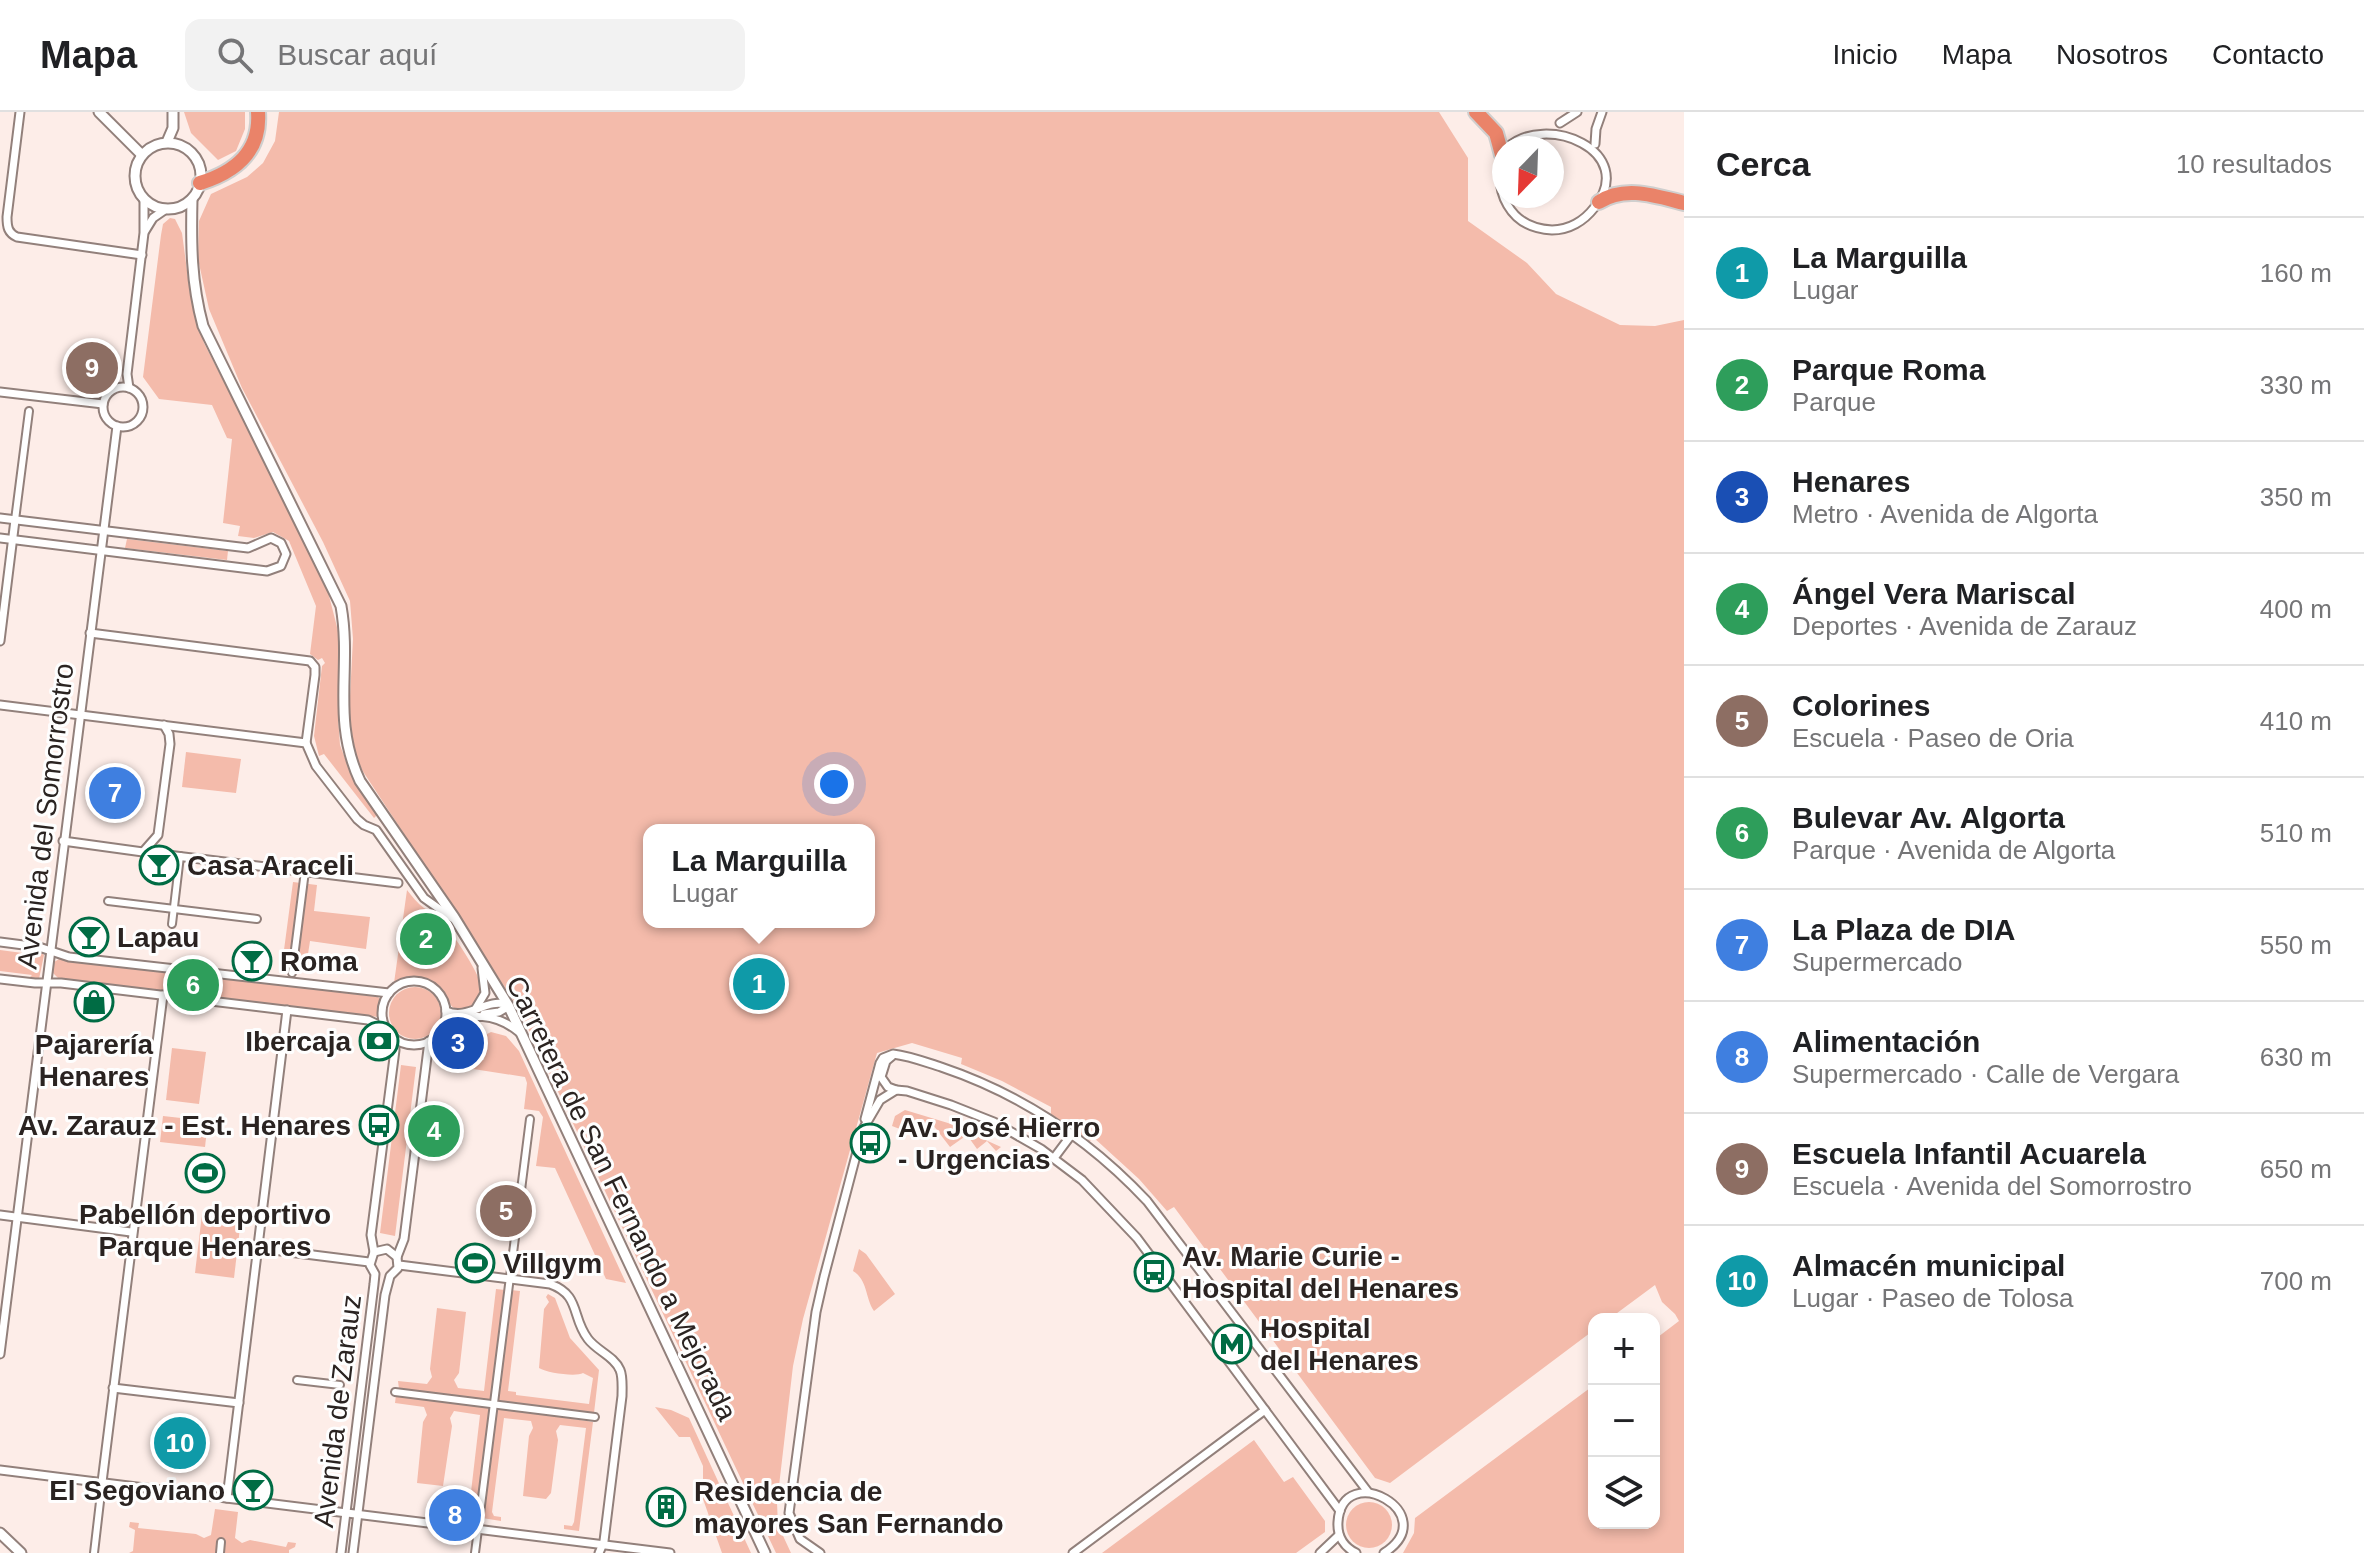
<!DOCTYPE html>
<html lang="es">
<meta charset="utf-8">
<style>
body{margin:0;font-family:Arial,sans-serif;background:#f2f2f2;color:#202124}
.controls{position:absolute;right:24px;bottom:24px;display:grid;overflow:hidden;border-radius:16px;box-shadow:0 4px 12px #0003}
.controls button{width:72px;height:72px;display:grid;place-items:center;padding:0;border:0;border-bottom:2px solid #e0e0e0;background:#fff;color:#202124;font:40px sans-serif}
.compass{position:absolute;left:1492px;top:24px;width:72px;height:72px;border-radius:50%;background:#fff;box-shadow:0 4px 12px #0003;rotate:203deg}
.you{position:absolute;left:834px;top:672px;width:28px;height:28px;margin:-20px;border:6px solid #fff;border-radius:50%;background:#1a73e8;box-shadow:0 0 0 12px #1a73e833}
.badge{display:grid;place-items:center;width:52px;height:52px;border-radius:50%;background:#0f766e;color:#fff;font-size:26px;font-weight:700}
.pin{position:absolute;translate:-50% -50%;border:4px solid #fff;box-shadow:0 2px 8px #0006}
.popup{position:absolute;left:643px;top:712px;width:232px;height:104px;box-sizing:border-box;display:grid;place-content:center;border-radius:16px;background:#fff;filter:drop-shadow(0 2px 6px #0005);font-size:26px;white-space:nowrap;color:#757577}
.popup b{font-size:30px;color:#202124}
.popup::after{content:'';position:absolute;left:50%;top:100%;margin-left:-16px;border:16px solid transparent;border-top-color:#fff}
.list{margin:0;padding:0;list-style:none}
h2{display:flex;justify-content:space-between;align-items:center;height:104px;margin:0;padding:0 32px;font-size:34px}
h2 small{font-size:26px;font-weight:400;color:#757577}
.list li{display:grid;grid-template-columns:52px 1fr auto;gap:24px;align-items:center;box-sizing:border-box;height:112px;padding:0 32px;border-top:2px solid #e0e0e0}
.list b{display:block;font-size:30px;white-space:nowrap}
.list p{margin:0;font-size:26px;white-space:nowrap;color:#757577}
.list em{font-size:26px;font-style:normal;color:#757577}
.icon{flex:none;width:44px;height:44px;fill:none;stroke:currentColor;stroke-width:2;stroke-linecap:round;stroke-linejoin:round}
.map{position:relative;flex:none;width:1684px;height:1441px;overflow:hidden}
header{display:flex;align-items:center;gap:48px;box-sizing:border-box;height:112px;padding:0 40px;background:#fff;border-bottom:2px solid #e0e0e0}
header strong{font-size:38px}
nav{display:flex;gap:44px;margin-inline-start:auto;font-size:28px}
.search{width:560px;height:72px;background:#f2f2f2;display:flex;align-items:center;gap:20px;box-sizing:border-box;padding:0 28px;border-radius:16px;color:#757577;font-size:30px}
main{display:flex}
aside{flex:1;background:#fff}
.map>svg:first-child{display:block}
</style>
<header>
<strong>Mapa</strong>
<div class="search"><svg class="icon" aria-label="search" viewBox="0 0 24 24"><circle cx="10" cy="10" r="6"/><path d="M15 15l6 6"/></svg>Buscar aquí</div>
<nav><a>Inicio</a><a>Mapa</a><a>Nosotros</a><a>Contacto</a></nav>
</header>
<main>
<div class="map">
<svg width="1684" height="1441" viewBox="0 0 1684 1441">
<rect width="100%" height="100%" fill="#fdede8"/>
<g fill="#f4bbab" fill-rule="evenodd">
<path d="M184 0H245V17L236 39 218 48 191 21Z"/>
<path d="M279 0H1439L1468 46V109L1527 151 1556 182 1620 213 1655 214 1684 208V1441H1403L1414 1421 1415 1406 1594 1273V1411H1654V1228L1679 1209 1675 1202 1662 1190 1655 1173 1609 1207H1594V1218L1390 1371 1375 1366 1174 1095 1167 1099 1139 1067 1093 1025 1090 1029 1051 1002V995L1002 969 961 952 962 946 912 931 877 941 803 1207 793 1254 777 1391 778 1413 791 1441H776L519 897 362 658 354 639 349 603 353 527 350 489 323 430 242 276 209 197 198 147 199 109 211 82 247 65 263 51 275 29ZM649 718H869V810H649Z"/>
<path d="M170 106 175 107 182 121 190 181 204 231 325 468 338 519V606L340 633 352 665 377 703 374 706 324 642 319 644 314 624 322 554 325 551 322 546 318 548 310 542 316 494 289 429 273 420 254 426 238 424 240 414 223 411 232 327 227 326 212 293 159 287 143 265 161 123 163 112Z"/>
<path d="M127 427 228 439 227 448 125 436Z"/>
<path d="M186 640 241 647 236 681 182 675Z"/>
<path d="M293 770 317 773 314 799 370 805 366 837 310 829 306 855 282 853Z"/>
<path d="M407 778C412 784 417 791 424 796 429 799 435 801 440 806 450 818 485 867 482 881 479 892 465 905 454 896 449 893 447 885 444 880 431 864 412 862 394 871Z"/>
<path d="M36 837 44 843 39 867H28L32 863 0 859V838L30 842Z"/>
<path d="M61 846 378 885 381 888 378 905 59 867 53 861 54 850Z"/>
<circle cx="415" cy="901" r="26"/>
<path d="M491 920 506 924 519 939 626 1171 606 1167 555 1056 536 1054 543 1005 539 999 524 997 527 971 525 965 454 954 455 945 484 948 487 922Z"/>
<path d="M172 936 206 940 199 992 166 988Z"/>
<path d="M401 953 416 955 395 1124 380 1121Z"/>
<path d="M905 998 948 1011 1001 1035 996 1039 987 1029 977 1037 967 1023 950 1035 930 1009 913 1022 892 1014 895 1004Z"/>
<path d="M163 1004 208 1009 205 1035 160 1030Z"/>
<path d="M202 1102 241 1107 234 1166 195 1161Z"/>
<path d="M859 1137 866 1142 895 1182 874 1199C865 1186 868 1168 853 1159Z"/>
<path d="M496 1177 505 1178 492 1288 489 1289 399 1277 398 1269 427 1272 432 1265 430 1257 437 1196 466 1200 459 1261 454 1268 458 1276 484 1279Z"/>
<path d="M511 1178 520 1179 508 1279 516 1280V1283L589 1292 593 1266 583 1261C576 1265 547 1261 539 1256L544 1197 549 1190 546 1185 548 1182 555 1186 570 1226 599 1258 594 1301 496 1288Z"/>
<path d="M396 1283 491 1296 477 1406 458 1403V1399L466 1400 469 1397 480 1303 454 1299 450 1306 452 1314 443 1374 417 1371 423 1310 427 1303 424 1295 395 1291Z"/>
<path d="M497 1295 593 1310 579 1419 564 1417V1413L572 1414 574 1410 586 1316 560 1313 556 1319 558 1328 551 1381 546 1387 523 1384 529 1324 533 1316 531 1309 504 1306 492 1400 494 1404 501 1405V1409L482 1406Z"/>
<path d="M655 1295 671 1298 689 1306 751 1441H722L703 1387V1354L690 1325H679Z"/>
<path d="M1254 1328 1284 1370 1293 1365 1325 1409V1420L1296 1441H1102Z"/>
<circle cx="1369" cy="1413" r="23"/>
<path d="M215 1397 238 1400 235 1426 242 1431 250 1428 286 1435 288 1430 296 1431 295 1435 289 1438V1441H129L133 1439 135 1418 129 1415 130 1410 139 1411 138 1416 196 1422 204 1426 211 1423Z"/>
</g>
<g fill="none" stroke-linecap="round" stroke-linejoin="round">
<g stroke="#92807b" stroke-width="10">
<g id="pedestrian">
<path d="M15 408 29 299"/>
<path d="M108 789 257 807"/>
<path d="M172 812 180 744"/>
<path d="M292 861 305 759"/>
<path d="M297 1268 340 1273"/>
<path d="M395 1280 595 1305"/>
<path d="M94 1441 101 1381"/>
<path d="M220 1441 221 1430"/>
<path d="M475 1441 530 1007"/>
</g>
</g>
<g stroke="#92807b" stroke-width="11">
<g id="minor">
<path d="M20 0 7 105C7 115 8 121 17 125L142 143"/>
<path d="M1560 11 1577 0"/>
<path d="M1595 32 1596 17 1602 0"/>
<path d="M1503 43C1493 79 1509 116 1552 118 1569 118 1584 109 1594 96 1640 39 1545 0 1507 36"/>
<path d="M145 119 153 106 166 97"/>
<circle cx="123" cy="295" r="20"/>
<path d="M129 276 127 262 144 121V87"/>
<path d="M0 280 103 292"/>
<path d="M0 406 248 436 271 426 281 431 286 442 281 454 267 459 0 426"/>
<path d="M90 521 310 549 315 555V563L306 631"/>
<path d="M0 529 15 408"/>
<path d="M0 593 306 631 316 654 357 707 364 713 376 718 424 786 452 806"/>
<path d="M63 729 143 740 158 723 170 632 169 622 164 613"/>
<path d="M143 740 398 771"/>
<path d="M0 830 39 835 69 845 389 881"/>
<path d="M0 867 35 871H61L368 908 387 917"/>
<circle cx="414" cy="901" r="32"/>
<path d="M476 896 485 881 482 856"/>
<path d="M446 899C469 909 486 885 508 893"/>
<path d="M484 902 499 900 509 894"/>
<path d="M445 914C469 899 497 902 519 920"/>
<path d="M892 944 886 949 881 965 888 975 896 978"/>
<path d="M865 1007 880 951 883 946 893 942C910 944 925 950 941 955 1021 982 1089 1027 1147 1089L1368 1380"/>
<path d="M1054 1046 1072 1022"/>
<path d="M0 1103 131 1120"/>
<path d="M257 1136 369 1150"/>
<path d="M374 1140 387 1137 397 1145"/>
<path d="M399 1153 550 1172C581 1183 571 1205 588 1227 597 1239 614 1244 620 1258 623 1265 622 1276 622 1284L604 1429 599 1441"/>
<path d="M0 1242 117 314"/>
<path d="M113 1276 239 1291"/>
<path d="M0 1358 670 1441"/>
<path d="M102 1370 163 883"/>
<path d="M227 1386 287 898"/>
<path d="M341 1441 374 1172 375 1162 370 1153 374 1140 371 1123 395 938 394 925"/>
<path d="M353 1441 385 1183 390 1164 398 1156 397 1145 404 1127 429 929"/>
<path d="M820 1441 800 1427 789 1401 816 1200 824 1165 863 1017 880 988 896 978 907 979 951 993 994 1010 1041 1037 1082 1068 1137 1126 1340 1399"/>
<path d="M1073 1441 1265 1298"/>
<path d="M1320 1441 1339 1423"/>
<path d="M1356 1441C1344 1435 1337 1424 1338 1410 1342 1346 1445 1402 1384 1441"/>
</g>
</g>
<g stroke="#92807b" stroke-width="13">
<g id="tertiary">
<path d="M99 0 142 43"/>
<path d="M167 30 173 16V0"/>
<circle cx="168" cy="64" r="33"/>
<path d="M192 87C191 131 191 170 203 214L341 494C352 557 331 607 360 669L454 805 508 893 765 1441"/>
<path d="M0 1421 21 1441"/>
</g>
</g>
<g stroke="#d0cfce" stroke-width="18">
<g id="motorway">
<path d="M1476 0 1496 21 1502 43"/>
<path d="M200 71C235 60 261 40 258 0"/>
<path d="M1599 90C1625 73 1656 84 1684 91"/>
</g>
</g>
<use href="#pedestrian" stroke="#fff" stroke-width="6"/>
<use href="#minor" stroke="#fff" stroke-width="7"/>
<use href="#tertiary" stroke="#fff" stroke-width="9"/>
<use href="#motorway" stroke="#ea8369" stroke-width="14"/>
</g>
<defs>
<g id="bar-ring" transform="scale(2)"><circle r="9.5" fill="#fefefe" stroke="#006c44" stroke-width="1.5"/><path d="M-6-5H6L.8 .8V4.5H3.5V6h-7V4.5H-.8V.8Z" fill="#006c44"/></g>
<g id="shop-ring" transform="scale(2)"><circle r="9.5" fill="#fefefe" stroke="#006c44" stroke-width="1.5"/><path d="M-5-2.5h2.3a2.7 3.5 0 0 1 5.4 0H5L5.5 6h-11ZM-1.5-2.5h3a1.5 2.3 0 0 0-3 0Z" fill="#006c44"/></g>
<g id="bank-ring" transform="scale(2)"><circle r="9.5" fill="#fefefe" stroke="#006c44" stroke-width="1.5"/><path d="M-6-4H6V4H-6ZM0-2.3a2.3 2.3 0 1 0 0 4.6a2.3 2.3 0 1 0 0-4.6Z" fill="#006c44"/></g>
<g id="bus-ring" transform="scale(2)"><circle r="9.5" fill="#fefefe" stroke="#006c44" stroke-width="1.5"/><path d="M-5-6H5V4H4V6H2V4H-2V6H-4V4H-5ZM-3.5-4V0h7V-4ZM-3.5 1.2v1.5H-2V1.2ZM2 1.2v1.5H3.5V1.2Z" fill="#006c44"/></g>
<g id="stadium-ring" transform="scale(2)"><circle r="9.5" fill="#fefefe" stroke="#006c44" stroke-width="1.5"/><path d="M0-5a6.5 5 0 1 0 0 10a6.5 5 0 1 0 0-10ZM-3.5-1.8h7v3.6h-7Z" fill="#006c44"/></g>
<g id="metro-ring" transform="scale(2)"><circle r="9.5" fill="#fefefe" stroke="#006c44" stroke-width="1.5"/><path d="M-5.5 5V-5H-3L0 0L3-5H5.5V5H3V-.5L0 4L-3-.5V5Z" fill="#006c44"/></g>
<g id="building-ring" transform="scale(2)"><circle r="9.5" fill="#fefefe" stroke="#006c44" stroke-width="1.5"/><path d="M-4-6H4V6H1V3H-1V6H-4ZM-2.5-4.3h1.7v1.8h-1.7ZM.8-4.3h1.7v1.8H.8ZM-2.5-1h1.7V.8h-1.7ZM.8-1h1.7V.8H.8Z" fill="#006c44"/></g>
</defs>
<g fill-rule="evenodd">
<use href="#bar-ring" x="159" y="753"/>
<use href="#bar-ring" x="89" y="825"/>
<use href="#bar-ring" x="252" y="849"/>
<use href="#shop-ring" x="94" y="890"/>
<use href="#bank-ring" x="379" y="929"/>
<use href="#bus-ring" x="379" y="1013"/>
<use href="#bus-ring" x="870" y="1031"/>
<use href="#stadium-ring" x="205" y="1061"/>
<use href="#stadium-ring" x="475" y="1151"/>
<use href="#bus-ring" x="1154" y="1160"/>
<use href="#metro-ring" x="1232" y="1232"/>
<use href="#bar-ring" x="253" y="1378"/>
<use href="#building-ring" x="666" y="1395"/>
</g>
<g text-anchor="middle" stroke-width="6" stroke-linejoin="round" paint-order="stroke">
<g font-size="28" fill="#2a2321" stroke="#fefefe">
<text transform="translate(45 704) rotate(-83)" y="10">Avenida del Somorrostro</text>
<text transform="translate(622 1086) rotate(64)" y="10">Carretera de San Fernando a Mejorada</text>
<text transform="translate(337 1299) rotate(-83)" y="10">Avenida de Zarauz</text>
</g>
<g font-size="28" font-weight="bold" fill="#2a2321" stroke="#fefefe" text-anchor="start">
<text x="187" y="763">Casa Araceli</text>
<text x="117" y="835">Lapau</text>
<text x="280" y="859">Roma</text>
<text x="351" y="939" text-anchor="end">Ibercaja</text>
<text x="94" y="942" text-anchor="middle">Pajarería<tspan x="94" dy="32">Henares</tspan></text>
<text x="351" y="1023" text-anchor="end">Av. Zarauz - Est. Henares</text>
<text x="898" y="1025">Av. José Hierro<tspan x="898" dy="32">- Urgencias</tspan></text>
<text x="205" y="1112" text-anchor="middle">Pabellón deportivo<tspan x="205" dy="32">Parque Henares</tspan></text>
<text x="1182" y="1154">Av. Marie Curie -<tspan x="1182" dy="32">Hospital del Henares</tspan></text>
<text x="503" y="1161">Villgym</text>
<text x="1260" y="1226">Hospital<tspan x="1260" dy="32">del Henares</tspan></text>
<text x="225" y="1388" text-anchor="end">El Segoviano</text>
<text x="694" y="1389">Residencia de<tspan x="694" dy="32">mayores San Fernando</tspan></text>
</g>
</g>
</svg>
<div class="controls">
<button>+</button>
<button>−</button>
<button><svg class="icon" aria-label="layers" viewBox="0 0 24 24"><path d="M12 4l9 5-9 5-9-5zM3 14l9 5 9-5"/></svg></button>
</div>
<svg class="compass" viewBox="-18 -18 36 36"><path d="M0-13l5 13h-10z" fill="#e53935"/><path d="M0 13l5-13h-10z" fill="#757577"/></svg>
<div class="you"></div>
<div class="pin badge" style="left:759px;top:872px;background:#0f9aa8">1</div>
<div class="popup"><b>La Marguilla</b>Lugar</div>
<div class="pin badge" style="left:426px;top:827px;background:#2e9e5b">2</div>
<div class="pin badge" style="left:458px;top:931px;background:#1a4fb4">3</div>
<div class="pin badge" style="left:434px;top:1019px;background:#2e9e5b">4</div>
<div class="pin badge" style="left:506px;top:1099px;background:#8d6e63">5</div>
<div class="pin badge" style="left:193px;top:873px;background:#2e9e5b">6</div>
<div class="pin badge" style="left:115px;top:681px;background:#3f7fe0">7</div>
<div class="pin badge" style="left:455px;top:1403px;background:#3f7fe0">8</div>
<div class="pin badge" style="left:92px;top:256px;background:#8d6e63">9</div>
<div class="pin badge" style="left:180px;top:1331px;background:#0f9aa8">10</div>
</div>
<aside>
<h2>Cerca<small>10 resultados</small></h2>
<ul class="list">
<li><span class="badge" style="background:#0f9aa8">1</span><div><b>La Marguilla</b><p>Lugar</p></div><em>160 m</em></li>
<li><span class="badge" style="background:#2e9e5b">2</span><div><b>Parque Roma</b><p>Parque</p></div><em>330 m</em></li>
<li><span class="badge" style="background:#1a4fb4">3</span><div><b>Henares</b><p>Metro · Avenida de Algorta</p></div><em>350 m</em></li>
<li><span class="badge" style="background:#2e9e5b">4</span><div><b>Ángel Vera Mariscal</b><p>Deportes · Avenida de Zarauz</p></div><em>400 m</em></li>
<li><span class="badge" style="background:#8d6e63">5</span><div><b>Colorines</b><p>Escuela · Paseo de Oria</p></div><em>410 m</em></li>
<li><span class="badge" style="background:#2e9e5b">6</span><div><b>Bulevar Av. Algorta</b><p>Parque · Avenida de Algorta</p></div><em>510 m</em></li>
<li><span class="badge" style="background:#3f7fe0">7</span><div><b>La Plaza de DIA</b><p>Supermercado</p></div><em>550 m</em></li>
<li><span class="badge" style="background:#3f7fe0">8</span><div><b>Alimentación</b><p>Supermercado · Calle de Vergara</p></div><em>630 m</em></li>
<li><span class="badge" style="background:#8d6e63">9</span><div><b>Escuela Infantil Acuarela</b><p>Escuela · Avenida del Somorrostro</p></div><em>650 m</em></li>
<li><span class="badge" style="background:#0f9aa8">10</span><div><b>Almacén municipal</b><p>Lugar · Paseo de Tolosa</p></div><em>700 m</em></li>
</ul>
</aside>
</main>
